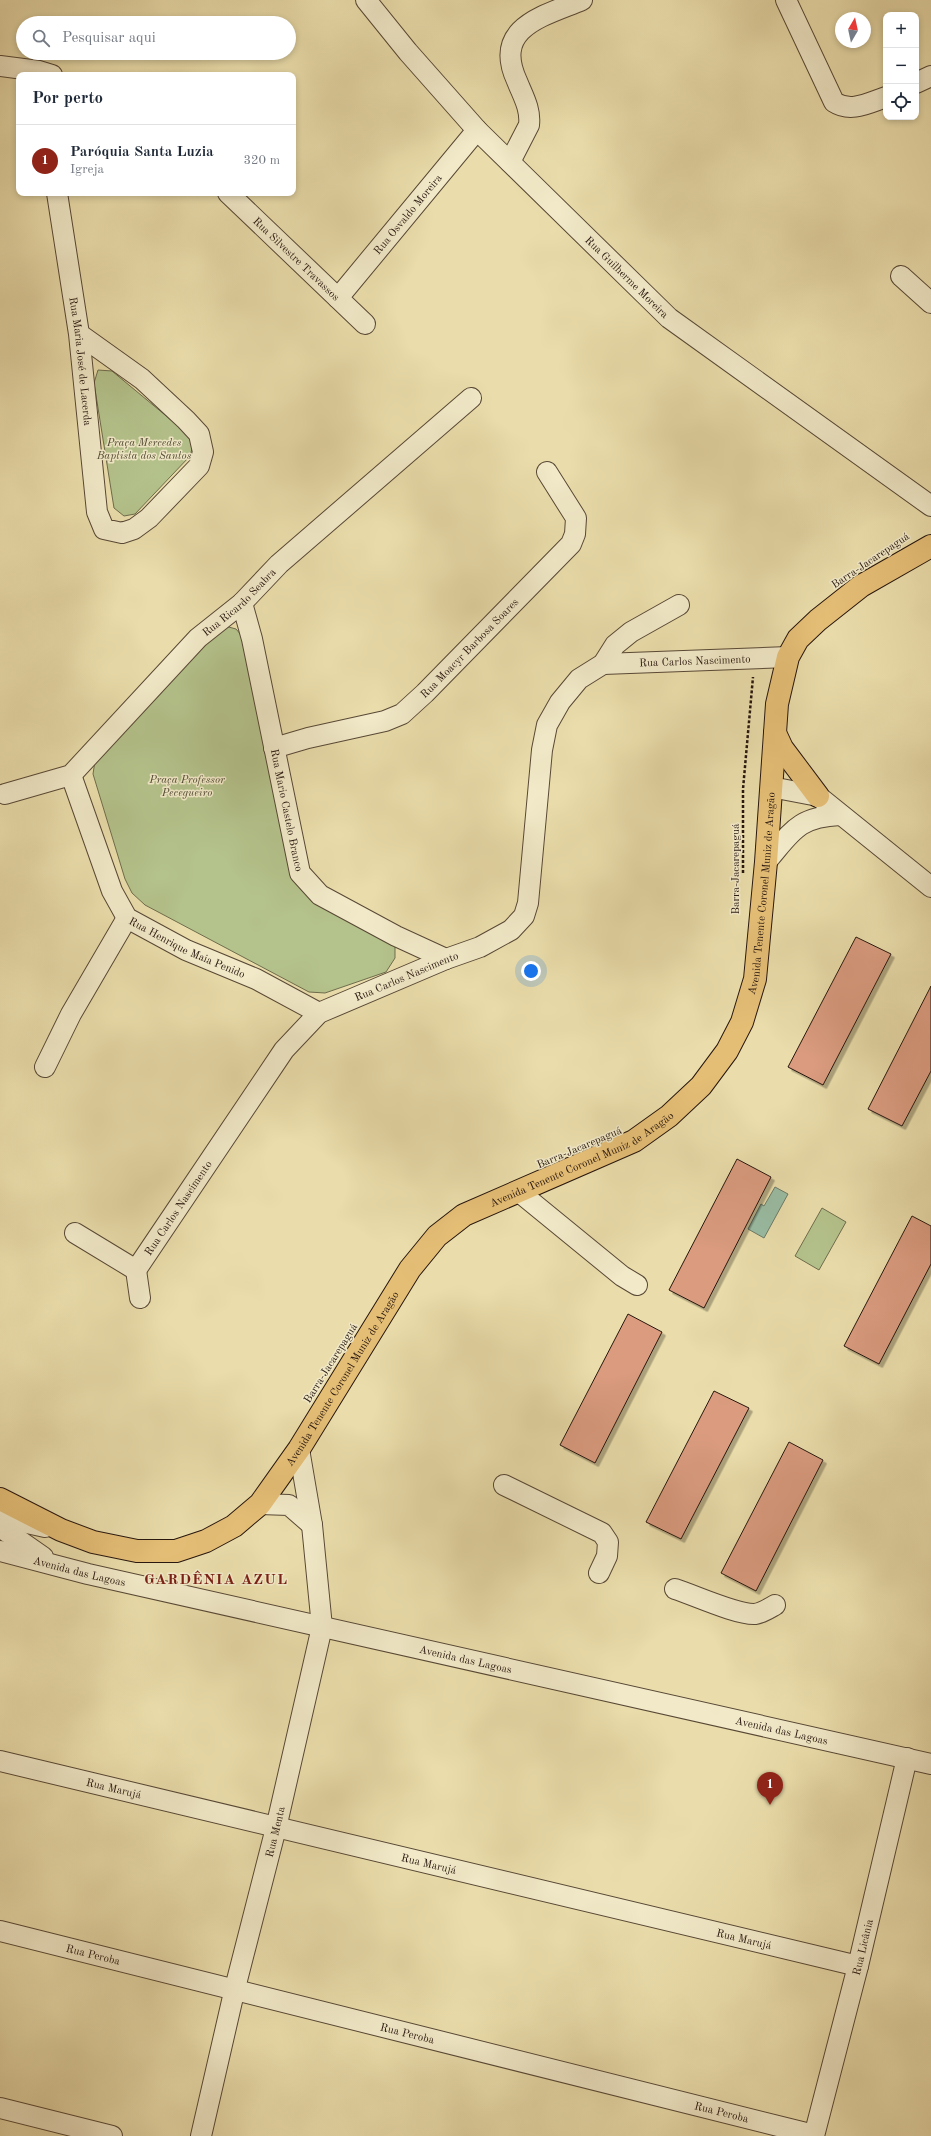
<!DOCTYPE html>
<html lang="pt">
<meta charset="utf-8">
<style>
body{margin:0;font-family:"Old Standard TT",serif;background:#f6f6f7;color:#1f2937}
.controls{position:absolute;right:12px;top:12px;display:grid;overflow:hidden;border-radius:8px;box-shadow:0 2px 6px #0003}
.controls button{width:36px;height:36px;display:grid;place-items:center;padding:0;border:0;border-bottom:1px solid #e0e1e3;background:#fff;color:#1f2937;font:20px sans-serif}
.compass{position:absolute;left:835px;top:12px;width:36px;height:36px;border-radius:50%;background:#fff;box-shadow:0 2px 6px #0003;rotate:9deg}
.you{position:absolute;left:531px;top:971px;width:14px;height:14px;margin:-10px;border:3px solid #fff;border-radius:50%;background:#1a73e8;box-shadow:0 0 0 6px #1a73e833}
.badge{display:grid;place-items:center;width:26px;height:26px;border-radius:50%;background:#8f2418;color:#fff;font-size:13px;font-weight:700}
.pin{position:absolute;translate:-50% -33px;filter:drop-shadow(0 1px 2px #0008)}
.pin::after{content:'';position:absolute;top:21px;width:14px;height:12px;background:inherit;clip-path:polygon(0 0,100% 0,50% 100%)}
.list{margin:0;padding:0;list-style:none}
h2{display:flex;justify-content:space-between;align-items:center;height:52px;margin:0;padding:0 16px;font-size:17px}
h2 small{font-size:13px;font-weight:400;color:#747a83}
.list li{display:grid;grid-template-columns:26px 1fr auto;gap:12px;align-items:center;box-sizing:border-box;height:72px;padding:0 16px;border-top:1px solid #e0e1e3}
.list b{display:block;font-size:15px;white-space:nowrap}
.list p{margin:0;font-size:13px;white-space:nowrap;color:#747a83}
.list em{font-size:13px;font-style:normal;color:#747a83}
.icon{flex:none;width:22px;height:22px;fill:none;stroke:currentColor;stroke-width:2;stroke-linecap:round;stroke-linejoin:round}
.map{position:relative;flex:none;width:931px;height:2136px;overflow:hidden}
.search{position:absolute;background:#fff;box-shadow:0 2px 6px #0003;left:16px;top:16px;width:280px;height:44px;display:flex;align-items:center;gap:10px;box-sizing:border-box;padding:0 14px;border-radius:22px;color:#747a83;font-size:15px}
.panel{position:absolute;background:#fff;box-shadow:0 2px 6px #0003;left:16px;top:72px;width:280px;height:124px;border-radius:8px}
.map>svg:first-child{display:block}
</style>
<div class="map">
<svg width="931" height="2136" viewBox="0 0 931 2136">
<defs>
<filter id="shadow"><feDropShadow dx="3.5" dy="3.5" stdDeviation="0" flood-color="#0004"/></filter>
</defs>
<rect width="100%" height="100%" fill="#eaddab"/>
<filter id="stains"><feTurbulence type="fractalNoise" baseFrequency=".005" numOctaves="4"/><feColorMatrix values="0 0 0 0 .2 0 0 0 0 .09 0 0 0 0 .02 0 0 0 .5 -.17"/></filter>
<radialGradient id="worn" r=".72"><stop offset=".6" stop-color="#630" stop-opacity="0"/><stop offset="1" stop-color="#630" stop-opacity=".3"/></radialGradient>
<g fill="#b4c28b" stroke="#6e6c4c">
<path d="M98 370 112 371 188 434 193 445 190 456 135 514 124 516 114 508 94 383Z"/>
<path d="M225 626 236 629 242 636 296 879 395 944V958L386 972 325 993 309 992 145 905 132 893 125 879 93 774 95 761 218 630Z"/>
<path d="M822 1208 846 1222 819 1270 795 1256Z"/>
</g>
<path fill="#99bda4" stroke="#6b7a68" d="M775 1187 788 1194 764 1238 748 1229 761 1204 764 1206Z"/>
<g fill="#da9b7f" stroke="#27160e" filter="url(#shadow)">
<path d="M856 937 891 954 823 1085 788 1067Z"/>
<path d="M931 986V1071L902 1126 868 1109Z"/>
<path d="M737 1159 771 1177 704 1308 669 1290Z"/>
<path d="M912 1216 931 1226V1264L879 1364 844 1346Z"/>
<path d="M628 1314 662 1332 595 1463 560 1445Z"/>
<path d="M714 1391 749 1408 681 1539 646 1522Z"/>
<path d="M789 1442 823 1460 756 1591 721 1573Z"/>
</g>
<g fill="none" stroke-linecap="round" stroke-linejoin="round">
<g stroke="#584835" stroke-width="22">
<g id="minor">
<path id="s1" d="M366 0 408 52 477 130 669 318 931 506"/>
<path d="M786 0 834 102C851 113 868 103 886 97"/>
<path d="M0 66 39 71 52 75"/>
<path d="M916 83 931 76"/>
<path d="M510 162 529 125C531 109 523 96 517 81 492 27 544 16 582 0"/>
<path id="s2" d="M57 193 79 334 97 512 104 529 122 533 134 529 149 518 199 466 203 452 199 434 186 420 142 379 79 334"/>
<path id="s3" d="M228 193 365 324"/>
<path d="M901 276 931 303"/>
<path id="s4" d="M338 298 477 130"/>
<path id="s5" d="M242 603 252 639 300 873 320 895 396 936 446 959"/>
<path id="s6" d="M603 664 788 657"/>
<path id="s7" d="M274 748 308 738 385 721 402 714 425 693 571 544 575 534 576 518 547 472"/>
<path id="s8" d="M71 775 112 891 127 918 186 950 256 979 319 1013"/>
<path d="M771 787 818 796 931 887"/>
<path id="s9" d="M5 794 71 775 198 638 242 603 279 564 471 398"/>
<path d="M766 862C792 832 797 817 840 815"/>
<path d="M45 1067 71 1014 127 918"/>
<path d="M518 1191 622 1276 637 1285"/>
<path d="M75 1233 136 1270 140 1298"/>
<path id="s10" d="M136 1270 284 1050 319 1013 446 959 480 947 511 930 524 916 528 903 542 750 547 725 560 702 579 679 603 664 615 645 631 632 679 605"/>
<path d="M504 1485 602 1533 608 1542 607 1556 599 1573"/>
<path d="M260 1504 289 1505 312 1525"/>
<path d="M0 1517 45 1527"/>
<path d="M0 1527 43 1557"/>
<path id="s11" d="M0 1551 88 1574 931 1764"/>
<path d="M675 1589C694 1595 737 1615 755 1614 762 1613 768 1609 775 1605"/>
<path id="s12" d="M0 1761 858 1966"/>
<path id="s13" d="M0 1931 814 2135"/>
<path d="M0 2108 112 2136"/>
<path id="s14" d="M201 2136 235 1988 276 1828 322 1627 312 1525 299 1449"/>
<path id="s15" d="M814 2136 858 1966 907 1758"/>
</g>
</g>
<g stroke="#27160e" stroke-width="24">
<g id="major">
<path d="M775 733 782 748 818 796"/>
<path id="s16" d="M0 1499 61 1530 93 1542 137 1551H176L206 1541 234 1526 260 1504 299 1449 410 1269 437 1236 464 1215 634 1141 669 1116 701 1086 727 1051 742 1022 755 979 766 862 777 704 788 657 798 639 818 620 861 586 931 546"/>
</g>
</g>
<path stroke="#27160e" stroke-width="2.5" stroke-dasharray="3 2" stroke-linecap="butt" d="M743 873V789L753 677"/>
<use href="#minor" stroke="#f1e9c8" stroke-width="20"/>
<use href="#major" stroke="#e5be76" stroke-width="22"/>
</g>
<g text-anchor="middle" stroke-width="3" stroke-linejoin="round" paint-order="stroke">
<g font-size="11" fill="#27160e" stroke="#f1e9c8">
<text dy="4" stroke="none"><textPath href="#s4" startOffset="109">Rua Osvaldo Moreira</textPath></text>
<text dy="4" stroke="none"><textPath href="#s3" startOffset="95">Rua Silvestre Travassos</textPath></text>
<text dy="4" stroke="none"><textPath href="#s1" startOffset="381">Rua Guilherme Moreira</textPath></text>
<text dy="4" stroke="none"><textPath href="#s2" startOffset="170">Rua Maria José de Lacerda</textPath></text>
<text transform="translate(870 560) rotate(-34)" y="4">Barra-Jacarepaguá</text>
<text dy="4" stroke="none"><textPath href="#s9" startOffset="310">Rua Ricardo Seabra</textPath></text>
<text dy="4" stroke="none"><textPath href="#s7" startOffset="227">Rua Moacyr Barbosa Soares</textPath></text>
<text dy="4" stroke="none"><textPath href="#s6" startOffset="92">Rua Carlos Nascimento</textPath></text>
<text dy="4" stroke="none"><textPath href="#s5" startOffset="212">Rua Mario Castelo Branco</textPath></text>
<text transform="translate(735 869) rotate(-90)" y="4">Barra-Jacarepaguá</text>
<text dy="4" stroke="none"><textPath href="#s16" startOffset="1119">Avenida Tenente Coronel Muniz de Aragão</textPath></text>
<text dy="4" stroke="none"><textPath href="#s8" startOffset="221">Rua Henrique Maia Penido</textPath></text>
<text dy="4" stroke="none"><textPath href="#s10" startOffset="411">Rua Carlos Nascimento</textPath></text>
<text transform="translate(579 1147) rotate(-23)" y="4">Barra-Jacarepaguá</text>
<text dy="4" stroke="none"><textPath href="#s16" startOffset="770">Avenida Tenente Coronel Muniz de Aragão</textPath></text>
<text dy="4" stroke="none"><textPath href="#s10" startOffset="75">Rua Carlos Nascimento</textPath></text>
<text transform="translate(330 1363) rotate(-58)" y="4">Barra-Jacarepaguá</text>
<text dy="4" stroke="none"><textPath href="#s16" startOffset="434">Avenida Tenente Coronel Muniz de Aragão</textPath></text>
<text dy="4" stroke="none"><textPath href="#s11" startOffset="82">Avenida das Lagoas</textPath></text>
<text dy="4" stroke="none"><textPath href="#s11" startOffset="478">Avenida das Lagoas</textPath></text>
<text dy="4" stroke="none"><textPath href="#s11" startOffset="802">Avenida das Lagoas</textPath></text>
<text dy="4" stroke="none"><textPath href="#s12" startOffset="117">Rua Marujá</textPath></text>
<text dy="4" stroke="none"><textPath href="#s14" startOffset="313">Rua Menta</textPath></text>
<text dy="4" stroke="none"><textPath href="#s12" startOffset="441">Rua Marujá</textPath></text>
<text dy="4" stroke="none"><textPath href="#s12" startOffset="765">Rua Marujá</textPath></text>
<text dy="4" stroke="none"><textPath href="#s15" startOffset="195">Rua Licânia</textPath></text>
<text dy="4" stroke="none"><textPath href="#s13" startOffset="96">Rua Peroba</textPath></text>
<text dy="4" stroke="none"><textPath href="#s13" startOffset="420">Rua Peroba</textPath></text>
<text dy="4" stroke="none"><textPath href="#s13" startOffset="744">Rua Peroba</textPath></text>
</g>
<g font-size="11" font-style="italic" fill="#514a34" stroke="#f1e9c8">
<text x="144" y="446">Praça Mercedes<tspan x="144" dy="13">Baptista dos Santos</tspan></text>
<text x="187" y="783">Praça Professor<tspan x="187" dy="13">Pecegueiro</tspan></text>
</g>
<g font-size="15" font-weight="bold" letter-spacing="1" fill="#7a1f14" stroke="#f1e9c8">
<text x="216" y="1584">GARDÊNIA AZUL</text>
</g>
</g>
<rect width="100%" height="100%" filter="url(#stains)"/>
<rect width="100%" height="100%" fill="url(#worn)"/>
</svg>
<div class="controls">
<button>+</button>
<button>−</button>
<button><svg class="icon" aria-label="locate" viewBox="0 0 24 24"><circle cx="12" cy="12" r="6"/><path d="M12 2v4M12 18v4M2 12h4M18 12h4"/></svg></button>
</div>
<svg class="compass" viewBox="-18 -18 36 36"><path d="M0-13l5 13h-10z" fill="#e53935"/><path d="M0 13l5-13h-10z" fill="#747a83"/></svg>
<div class="you"></div>
<div class="pin badge" style="left:770px;top:1805px">1</div>
<div class="search"><svg class="icon" aria-label="search" viewBox="0 0 24 24"><circle cx="10" cy="10" r="6"/><path d="M15 15l6 6"/></svg>Pesquisar aqui</div>
<section class="panel">
<h2>Por perto<small></small></h2>
<ul class="list">
<li><span class="badge">1</span><div><b>Paróquia Santa Luzia</b><p>Igreja</p></div><em>320 m</em></li>
</ul>
</section>
</div>
